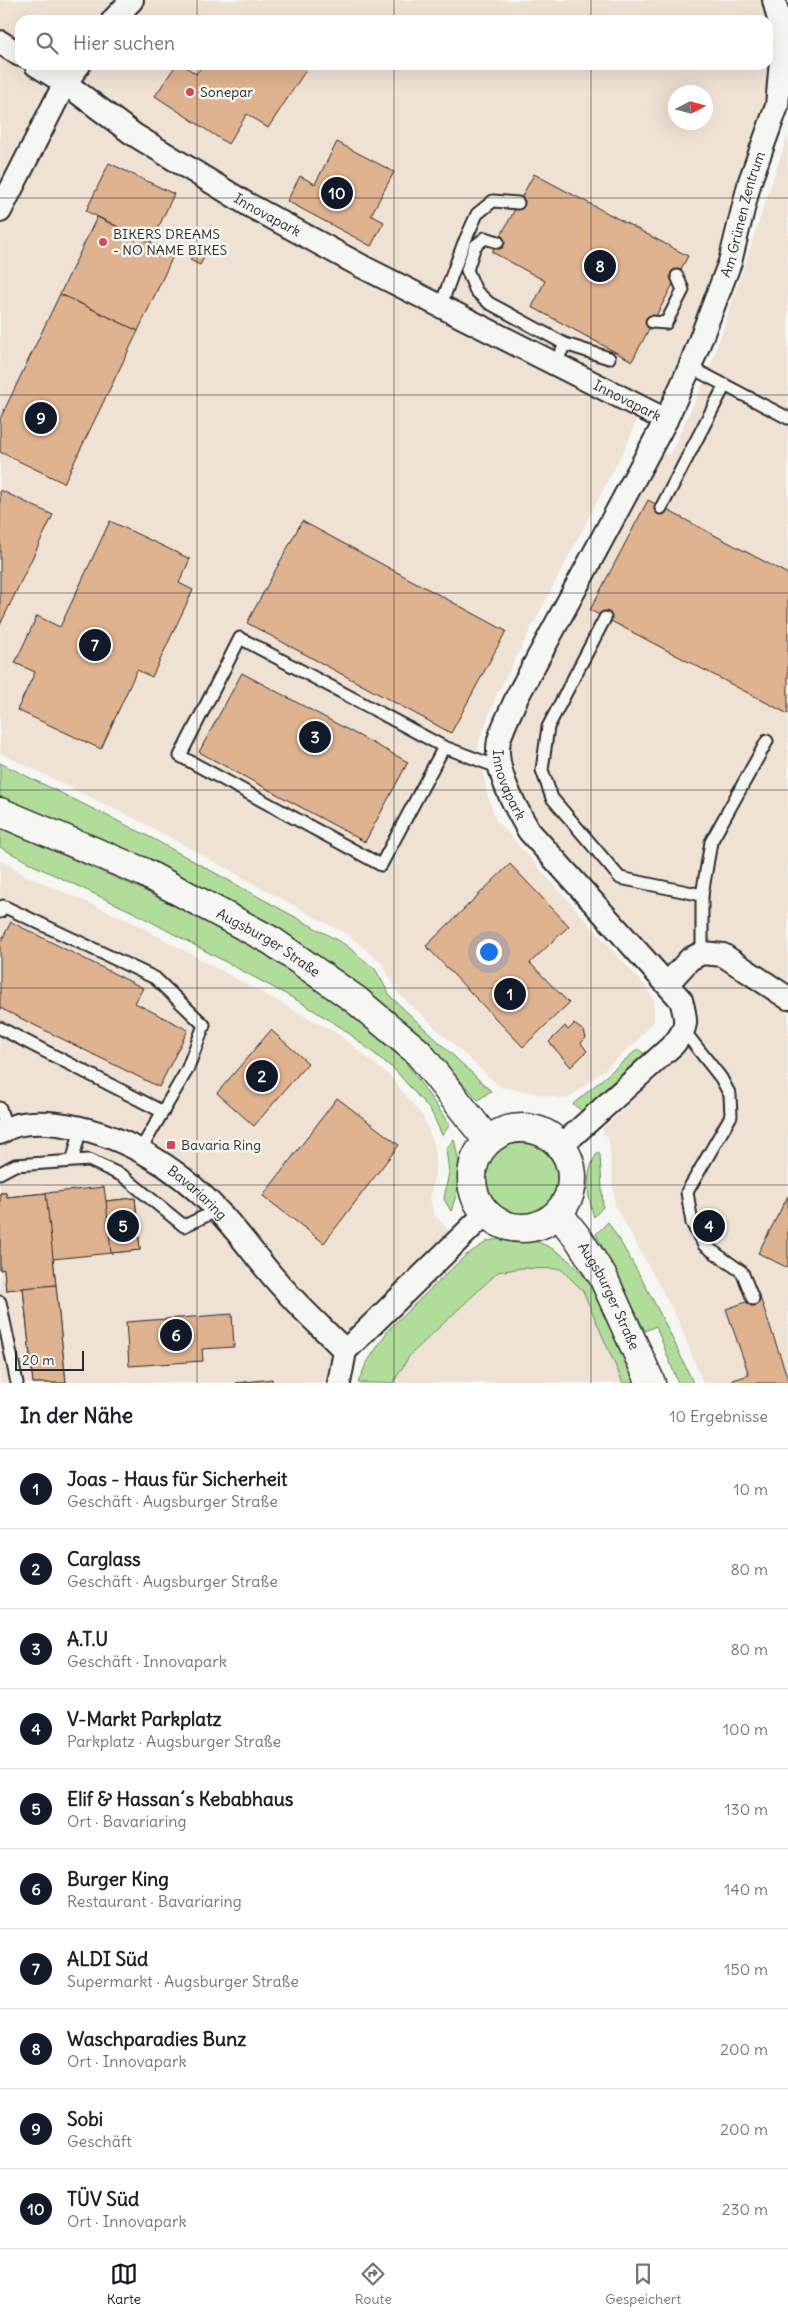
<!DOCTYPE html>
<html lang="de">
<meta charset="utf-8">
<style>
body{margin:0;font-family:Delius,sans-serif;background:#f2f2f2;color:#202124}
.compass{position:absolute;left:668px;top:85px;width:45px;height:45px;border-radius:50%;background:#fff;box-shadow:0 5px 20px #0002;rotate:84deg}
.scale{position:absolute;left:15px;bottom:12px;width:69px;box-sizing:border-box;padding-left:5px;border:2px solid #2b2b2b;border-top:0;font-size:14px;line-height:18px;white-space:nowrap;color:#2b2b2b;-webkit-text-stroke:4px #f6f6f2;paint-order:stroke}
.you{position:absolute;left:488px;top:951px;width:18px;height:18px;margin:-12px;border:4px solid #fff;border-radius:50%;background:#1a73e8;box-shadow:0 0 0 8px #1a73e833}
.badge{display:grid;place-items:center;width:32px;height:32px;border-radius:50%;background:#111827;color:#fff;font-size:16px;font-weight:700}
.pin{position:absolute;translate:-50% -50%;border:2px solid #fff;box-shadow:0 1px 5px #0006}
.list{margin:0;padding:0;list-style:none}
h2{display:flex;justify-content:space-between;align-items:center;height:65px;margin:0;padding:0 20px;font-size:21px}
h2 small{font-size:16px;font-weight:400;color:#757577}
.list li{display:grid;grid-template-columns:32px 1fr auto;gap:15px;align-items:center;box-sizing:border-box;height:80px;padding:0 20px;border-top:1px solid #e0e0e0}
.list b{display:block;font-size:19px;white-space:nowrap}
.list p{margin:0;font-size:16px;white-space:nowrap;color:#757577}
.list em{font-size:16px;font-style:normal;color:#757577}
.icon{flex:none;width:28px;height:28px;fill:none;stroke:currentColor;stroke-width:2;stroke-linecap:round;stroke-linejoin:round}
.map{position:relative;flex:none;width:788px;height:1383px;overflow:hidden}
.search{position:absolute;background:#fff;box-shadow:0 5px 20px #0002;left:15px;right:15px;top:15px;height:55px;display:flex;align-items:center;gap:12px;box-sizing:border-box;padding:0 18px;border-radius:15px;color:#757577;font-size:19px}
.sheet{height:865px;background:#fff}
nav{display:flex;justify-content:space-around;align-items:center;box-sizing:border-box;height:70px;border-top:1px solid #e0e0e0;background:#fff;font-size:14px;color:#757577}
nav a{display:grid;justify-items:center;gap:2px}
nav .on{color:#111827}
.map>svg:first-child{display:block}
</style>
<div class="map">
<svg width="788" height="1383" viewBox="0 0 788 1383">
<rect width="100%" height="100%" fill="#f6f6f2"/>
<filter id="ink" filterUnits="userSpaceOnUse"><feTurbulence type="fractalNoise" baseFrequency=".02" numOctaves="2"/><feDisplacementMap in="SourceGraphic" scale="10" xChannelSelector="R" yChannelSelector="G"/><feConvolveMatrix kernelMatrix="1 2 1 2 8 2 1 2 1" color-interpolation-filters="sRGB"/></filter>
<g filter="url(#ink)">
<g fill="#efe2d5" fill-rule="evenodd">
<path d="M0 0H788V113L768 110 722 258 662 409 643 402 629 440 496 696 478 744 487 794 496 820 646 987 654 1001V1021L634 1044 596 1077 567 1099 500 1087 397 992 383 964 351 937 149 826 0 753ZM20 20H768V65H20ZM676 92H706V122H676Z"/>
<path d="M788 134V990L726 948 666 974 537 828 509 770 508 744 524 703 656 453 670 455 710 368Z"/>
<path d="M0 860 29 877 130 921 338 1034 391 1077 423 1117 435 1146V1174L430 1198 434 1214 451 1233 338 1340 330 1383H0Z"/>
<path d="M705 964H720L788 1009V1383H703L678 1320 615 1205 609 1141 602 1129 683 1053 697 1031 699 1013 683 987 695 969Z"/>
<path d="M522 1268 561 1269 583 1291 623 1383H393L410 1355 498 1271Z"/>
</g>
<g fill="#b1dd9b" stroke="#6e8463">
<path d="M0 763 146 835 346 945 375 969 391 997 491 1091 478 1100 426 1043 0 800Z"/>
<path d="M0 828 137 887 265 951 349 1007 404 1060 450 1125 442 1135 431 1111 395 1070 342 1028 302 1003 133 912 35 866 0 847Z"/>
<path d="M638 1049 646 1055 582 1111 573 1104Z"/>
<path d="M454 1139C461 1168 461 1183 451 1211L444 1199 449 1172 446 1149Z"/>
<circle cx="521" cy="1179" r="36"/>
<path d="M598 1152 600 1155 603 1207 594 1217C587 1194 584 1173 598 1152Z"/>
<path d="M608 1222C641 1274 668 1327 693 1383H678L656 1326 645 1331 596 1234Z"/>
<path d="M503 1238C510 1238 519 1238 526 1239 592 1252 614 1331 638 1383H623L583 1291 561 1269 522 1268 498 1272 410 1355 393 1383H358L366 1364 389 1329 465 1256 488 1241Z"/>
</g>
<g fill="#dfb290" stroke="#2b2b2b">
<path d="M176 65H183L196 74 203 65H300L306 70 268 128 247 114 228 144 155 96Z"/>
<path d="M337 142 394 172 371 215 384 222 371 246 287 201 300 176 315 184Z"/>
<path d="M109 163 174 194 151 243 86 211Z"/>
<path d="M534 174 688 256 632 361 532 307 545 281 492 252Z"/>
<path d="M97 217 174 254 138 331 60 294Z"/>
<path d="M197 247 207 252 200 265 190 260Z"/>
<path d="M60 294 138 331 64 483 0 452V419Z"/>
<path d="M0 490 53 515 0 625Z"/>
<path d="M648 500 788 574V714L590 610Z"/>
<path d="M110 521 190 559 179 583 193 590 152 677 137 670 101 749 17 710 35 672 15 663 37 616 60 627Z"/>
<path d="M302 521 506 631 451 733 247 623Z"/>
<path d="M242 673 408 762 365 842 199 752Z"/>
<path d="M510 864 569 926 530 963 569 1003 523 1047 426 946Z"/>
<path d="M11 922 143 988 135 1003 188 1030 159 1087 0 1008V943Z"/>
<path d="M574 1024 584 1031 586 1038 581 1043 587 1051 571 1067 549 1042 565 1026 568 1030Z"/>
<path d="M271 1030 308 1063 254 1126 217 1093Z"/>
<path d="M337 1098 399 1145 324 1243 263 1196Z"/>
<path d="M104 1187 106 1201 135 1198 140 1250 53 1259 66 1383H33L23 1288 6 1290 4 1269 0 1270V1193H6L7 1197Z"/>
<path d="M0 1193H6L7 1197 46 1193 56 1285 6 1290 4 1269 0 1270Z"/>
<path d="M788 1196V1268L758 1253Z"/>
<path d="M135 1198 140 1250 111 1253 106 1201Z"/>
<path d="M56 1285 66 1383H33L23 1288Z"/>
<path d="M760 1297 788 1379V1383H734L733 1380 749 1375 726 1309Z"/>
<path d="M232 1314 234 1347 202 1349 203 1361 129 1366 126 1322Z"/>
<path d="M272 1379V1383H236Z"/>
</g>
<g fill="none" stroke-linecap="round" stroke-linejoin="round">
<g stroke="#2b2b2b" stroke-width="15">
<g id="service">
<path d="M498 242 485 238 475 246 467 270 476 291 489 303 565 344"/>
<path d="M441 305 463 245 477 214 493 201 518 203"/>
<path d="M652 322 666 323 683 290 677 276"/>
<path d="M555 364 565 344 609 358"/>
<path d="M690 367 788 418"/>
<path d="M661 508 725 385"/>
<path d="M605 618 548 727 542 770 552 798 620 878 702 895"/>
<path d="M444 747 381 865 180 756 240 638 444 747 500 768"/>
<path d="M0 912 3 906 155 978 204 1025 187 1070 141 1149"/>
<path d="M702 953V895L711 842 767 741"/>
<path d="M0 1028 163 1112"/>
<path d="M684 1031 721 1078 730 1095 731 1116 687 1192 692 1223 704 1245 742 1272 753 1299"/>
<path d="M0 1108 6 1128"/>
<path d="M73 1159 81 1127"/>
<path d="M0 1173 15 1165 89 1160 123 1176 184 1226 218 1210"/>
<path d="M0 1302 17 1383"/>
</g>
</g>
<g stroke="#2b2b2b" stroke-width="26">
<g id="minor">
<path d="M113 20 132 0"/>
<path d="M0 42 20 55"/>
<path id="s1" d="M36 65 65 83 133 134 247 204 363 267 666 420 517 697C511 711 503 726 499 740 493 770 515 806 529 831L681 1000C687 1021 688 1027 674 1044L560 1147"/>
<path d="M0 211 65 83 79 65"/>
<path id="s2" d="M666 420 690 367 730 262 750 181 777 106 781 60 779 20 774 0"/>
<path d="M667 984 690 959 702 953 723 955 788 998"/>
<path id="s3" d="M0 1133C15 1121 41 1122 58 1124 120 1132 176 1166 218 1211 242 1235 260 1264 284 1289 303 1311 325 1330 345 1351"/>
<path d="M339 1383 345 1351 486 1213"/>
</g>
</g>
<g stroke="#2b2b2b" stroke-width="31">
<g id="secondary">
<path id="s4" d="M0 812 143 872 272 941 356 1000 418 1052 488 1141"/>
<circle cx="522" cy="1178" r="50"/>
<path id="s5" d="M558 1213 580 1241 603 1277 651 1383"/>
</g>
</g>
<use href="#service" stroke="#f6f6f2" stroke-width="11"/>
<use href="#minor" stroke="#f6f6f2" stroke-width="22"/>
<use href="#secondary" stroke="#f6f6f2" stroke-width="28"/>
</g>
</g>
<path fill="none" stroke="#2b2b2b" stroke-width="1" stroke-opacity="0.55" d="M197 0V20M394 0V20M591 0V20M197 65V1383M394 65V1383M591 65V1383M0 198H788M0 395H788M0 593H788M0 790H788M0 988H788M0 1185H788"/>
<g fill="#d1495b" stroke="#f6f6f2" stroke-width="2">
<circle cx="190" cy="92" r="5"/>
<circle cx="103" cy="242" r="5"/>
<rect x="166" y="1140" width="10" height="10" rx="2.5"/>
</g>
<g text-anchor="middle" stroke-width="5" stroke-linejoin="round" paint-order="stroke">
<g font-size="14" fill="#2b2b2b" stroke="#f6f6f2" text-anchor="start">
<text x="200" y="97">Sonepar</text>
<text x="113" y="239">BIKERS DREAMS<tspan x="113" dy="16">- NO NAME BIKES</tspan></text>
<text x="181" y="1150">Bavaria Ring</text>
</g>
<g font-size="14" fill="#2b2b2b" stroke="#f6f6f2">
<text dy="5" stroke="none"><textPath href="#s2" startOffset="220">Am Grünen Zentrum</textPath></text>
<text dy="5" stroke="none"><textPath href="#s1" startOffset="276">Innovapark</textPath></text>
<text dy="5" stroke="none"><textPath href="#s1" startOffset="681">Innovapark</textPath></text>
<text dy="5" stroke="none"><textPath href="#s1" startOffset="1132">Innovapark</textPath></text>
<text dy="5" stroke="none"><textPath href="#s4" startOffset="299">Augsburger Straße</textPath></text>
<text dy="5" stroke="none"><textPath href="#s3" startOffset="218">Bavariaring</textPath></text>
<text dy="5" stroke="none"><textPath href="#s5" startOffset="98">Augsburger Straße</textPath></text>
</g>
</g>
</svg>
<svg class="compass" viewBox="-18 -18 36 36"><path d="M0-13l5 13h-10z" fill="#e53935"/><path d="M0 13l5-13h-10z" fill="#757577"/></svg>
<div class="scale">20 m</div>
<div class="you"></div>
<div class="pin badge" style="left:510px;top:994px">1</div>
<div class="pin badge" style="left:262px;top:1076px">2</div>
<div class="pin badge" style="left:315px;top:737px">3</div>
<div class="pin badge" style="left:709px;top:1226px">4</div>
<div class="pin badge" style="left:123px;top:1226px">5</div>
<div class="pin badge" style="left:176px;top:1335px">6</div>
<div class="pin badge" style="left:95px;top:645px">7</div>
<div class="pin badge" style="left:600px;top:266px">8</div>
<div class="pin badge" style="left:41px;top:418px">9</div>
<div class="pin badge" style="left:337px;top:193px">10</div>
<div class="search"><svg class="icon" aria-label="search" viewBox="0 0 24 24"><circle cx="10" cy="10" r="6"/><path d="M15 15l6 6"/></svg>Hier suchen</div>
</div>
<section class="sheet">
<h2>In der Nähe<small>10 Ergebnisse</small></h2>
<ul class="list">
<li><span class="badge">1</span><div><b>Joas - Haus für Sicherheit</b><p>Geschäft · Augsburger Straße</p></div><em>10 m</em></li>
<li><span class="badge">2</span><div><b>Carglass</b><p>Geschäft · Augsburger Straße</p></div><em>80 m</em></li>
<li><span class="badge">3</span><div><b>A.T.U</b><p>Geschäft · Innovapark</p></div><em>80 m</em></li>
<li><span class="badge">4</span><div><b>V-Markt Parkplatz</b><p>Parkplatz · Augsburger Straße</p></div><em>100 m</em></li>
<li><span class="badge">5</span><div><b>Elif &amp; Hassan´s Kebabhaus</b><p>Ort · Bavariaring</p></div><em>130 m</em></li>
<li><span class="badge">6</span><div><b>Burger King</b><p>Restaurant · Bavariaring</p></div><em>140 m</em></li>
<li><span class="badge">7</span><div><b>ALDI Süd</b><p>Supermarkt · Augsburger Straße</p></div><em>150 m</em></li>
<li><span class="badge">8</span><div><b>Waschparadies Bunz</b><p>Ort · Innovapark</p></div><em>200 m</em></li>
<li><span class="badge">9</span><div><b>Sobi</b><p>Geschäft</p></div><em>200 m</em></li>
<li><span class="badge">10</span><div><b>TÜV Süd</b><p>Ort · Innovapark</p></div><em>230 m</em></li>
</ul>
</section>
<nav>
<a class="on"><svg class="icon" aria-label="map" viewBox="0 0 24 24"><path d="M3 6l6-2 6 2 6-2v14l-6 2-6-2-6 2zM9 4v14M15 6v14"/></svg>Karte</a>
<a><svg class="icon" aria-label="directions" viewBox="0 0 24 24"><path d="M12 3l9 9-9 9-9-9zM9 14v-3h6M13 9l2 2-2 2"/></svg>Route</a>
<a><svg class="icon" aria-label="saved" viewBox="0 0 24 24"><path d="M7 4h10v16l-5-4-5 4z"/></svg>Gespeichert</a>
</nav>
